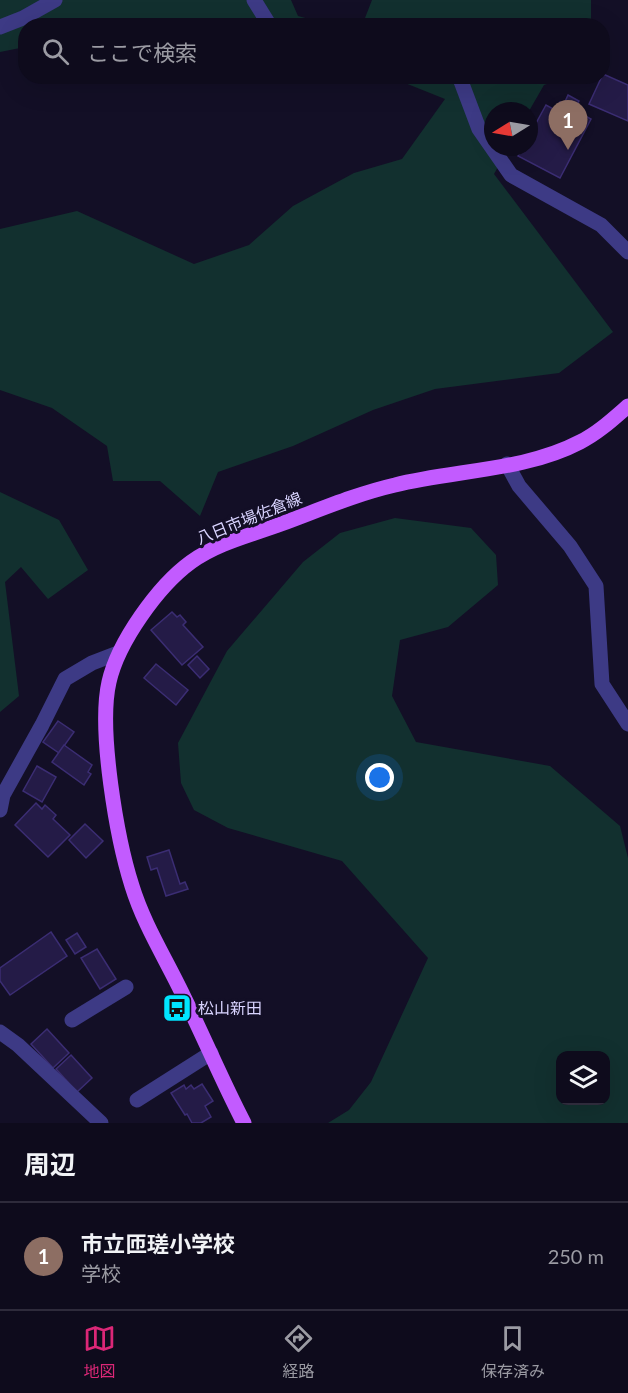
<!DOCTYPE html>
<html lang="ja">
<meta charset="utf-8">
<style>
body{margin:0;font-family:Lato,"Noto Sans JP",sans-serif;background:#1c1929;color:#f1f3f6}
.controls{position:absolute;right:18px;bottom:18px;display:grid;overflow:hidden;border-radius:12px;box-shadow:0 6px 24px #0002}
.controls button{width:54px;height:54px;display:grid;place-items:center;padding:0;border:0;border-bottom:2px solid #2e2b3b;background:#0e0b1c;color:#f1f3f6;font:30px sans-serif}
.compass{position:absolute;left:484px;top:102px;width:54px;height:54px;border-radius:50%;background:#0e0b1c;box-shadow:0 6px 24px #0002;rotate:259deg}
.you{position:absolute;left:380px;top:778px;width:21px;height:21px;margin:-15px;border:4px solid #fff;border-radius:50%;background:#1a73e8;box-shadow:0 0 0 9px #1a73e833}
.badge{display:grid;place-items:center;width:39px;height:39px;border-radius:50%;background:#db2777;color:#fff;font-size:20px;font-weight:700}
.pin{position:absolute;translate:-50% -50px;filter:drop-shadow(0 2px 3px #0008)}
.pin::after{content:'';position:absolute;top:32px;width:21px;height:18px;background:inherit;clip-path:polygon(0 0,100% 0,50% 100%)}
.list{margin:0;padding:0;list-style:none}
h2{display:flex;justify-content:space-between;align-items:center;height:78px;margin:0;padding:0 24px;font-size:26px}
h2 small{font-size:20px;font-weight:400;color:#9b9ba3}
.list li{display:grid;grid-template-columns:39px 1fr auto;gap:18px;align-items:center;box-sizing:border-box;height:108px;padding:0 24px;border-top:2px solid #2e2b3b}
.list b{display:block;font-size:22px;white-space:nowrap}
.list p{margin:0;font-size:20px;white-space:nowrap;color:#9b9ba3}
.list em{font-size:20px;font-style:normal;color:#9b9ba3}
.icon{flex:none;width:33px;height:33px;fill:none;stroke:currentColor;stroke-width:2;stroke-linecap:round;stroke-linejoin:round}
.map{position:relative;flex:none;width:628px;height:1123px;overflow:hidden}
.search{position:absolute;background:#0e0b1c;box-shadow:0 6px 24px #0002;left:18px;right:18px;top:18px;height:66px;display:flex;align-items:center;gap:15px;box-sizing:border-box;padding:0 21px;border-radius:24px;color:#9b9ba3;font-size:22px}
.sheet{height:186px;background:#0e0b1c}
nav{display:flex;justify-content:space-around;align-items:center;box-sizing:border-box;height:84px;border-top:2px solid #2e2b3b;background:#0e0b1c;font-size:16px;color:#9b9ba3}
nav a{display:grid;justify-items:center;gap:3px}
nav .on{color:#db2777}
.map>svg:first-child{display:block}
</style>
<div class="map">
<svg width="628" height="1123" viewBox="0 0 628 1123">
<rect width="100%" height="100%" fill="#130f26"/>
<g fill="#12302f" fill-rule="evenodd">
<path d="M0 0H291L298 16 331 25 26 26 25 47 0 52Z"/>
<path d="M372 0H591V25H334L365 18Z"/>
<path d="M368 77H567L544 85 529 111H493V147H509L494 174 613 332 559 373 435 389 373 410 293 446 218 472 200 516 160 481H113L107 446 52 408 0 390V229L77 211 194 264 249 245 293 206 354 173 402 159 445 99 395 79Z"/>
<path d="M0 492 59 520 88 570 48 599 21 567 5 582 19 696 0 712Z"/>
<path d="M395 518 471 528 496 555 498 585 448 627 400 640 392 696 416 742 550 766 620 826 628 858V1123H328L349 1110 371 1082 428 958 342 861 228 828 194 810 181 783 178 743 227 651 303 562 340 533ZM560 1056H606V1100H560Z"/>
</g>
<g fill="#241b47" stroke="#3b2d73" stroke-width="1.5">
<path d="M603 74 628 85V121L589 104Z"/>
<path d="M568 95 579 101 574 110 564 104Z"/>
<path d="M560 102 591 119 560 178 518 156 523 147H529V136L546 105 555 110Z"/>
<path d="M172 612 177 617 180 615 186 622 183 625 203 647 182 665 151 630Z"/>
<path d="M197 656 209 669 200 678 188 665Z"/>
<path d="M156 664 188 690 176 705 144 678Z"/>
<path d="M58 721 74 732 59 753 43 742Z"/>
<path d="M64 745 92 765 88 772 91 774 84 785 52 762Z"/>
<path d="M37 766 56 777 42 802 23 791Z"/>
<path d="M36 803 42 809 45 805 56 815 53 819 70 835 48 857 15 825Z"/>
<path d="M85 824 103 841 86 858 69 840Z"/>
<path d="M169 850 180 884 185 882 188 889 166 896 157 868 151 870 147 857Z"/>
<path d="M51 932 67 956 10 995 0 981V968Z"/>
<path d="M77 933 86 947 75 954 66 940Z"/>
<path d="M97 949 116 979 100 989 81 958Z"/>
<path d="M47 1029 69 1053 53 1068 31 1044Z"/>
<path d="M71 1055 92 1078 77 1092 56 1069Z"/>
<path d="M202 1084 213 1101 205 1106 211 1117 201 1123H192L187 1114 185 1115 171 1093 184 1085 186 1089 191 1085 194 1089Z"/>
</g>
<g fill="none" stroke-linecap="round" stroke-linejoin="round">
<g stroke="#3d3a85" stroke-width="15">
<path d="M254 0 270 26"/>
<path d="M0 27 23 18 55 0"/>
<path d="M459 76 479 129 511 175 601 225 628 252"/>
<path d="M507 464 519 486 570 546 596 586 602 684 628 724"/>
<path d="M0 810 3 795 42 725 65 679 92 663 118 653"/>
<path d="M72 1020 126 987"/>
<path d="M0 1032 18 1045 101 1123"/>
<path d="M137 1100 211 1053"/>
</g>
<path stroke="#c25bff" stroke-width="15" d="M244 1123C222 1081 204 1037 183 995 166 959 144 925 132 886 117 839 98 730 109 682 118 642 158 586 191 562 217 543 251 535 281 524 319 510 356 494 395 485 454 470 525 471 580 442 598 433 613 419 628 406"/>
</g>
<defs>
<g id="bus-square" transform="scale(1.5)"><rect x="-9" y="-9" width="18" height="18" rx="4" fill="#00e5ff" stroke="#130f26"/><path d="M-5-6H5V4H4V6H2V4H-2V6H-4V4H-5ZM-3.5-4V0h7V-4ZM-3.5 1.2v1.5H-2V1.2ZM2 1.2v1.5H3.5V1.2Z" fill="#111"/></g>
</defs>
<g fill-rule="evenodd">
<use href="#bus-square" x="177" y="1008"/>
</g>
<g text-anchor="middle" stroke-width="6" stroke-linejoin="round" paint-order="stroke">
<g font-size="16" fill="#d9d4ff" stroke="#130f26">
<text transform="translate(249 518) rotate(-22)" y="6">八日市場佐倉線</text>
</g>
<g font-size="16" fill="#d9d4ff" stroke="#130f26" text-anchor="start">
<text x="198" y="1014">松山新田</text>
</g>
</g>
</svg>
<div class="controls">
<button><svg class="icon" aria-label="layers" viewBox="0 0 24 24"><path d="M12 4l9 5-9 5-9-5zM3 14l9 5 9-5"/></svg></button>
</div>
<svg class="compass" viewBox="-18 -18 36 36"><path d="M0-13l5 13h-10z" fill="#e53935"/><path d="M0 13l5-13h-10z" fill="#9b9ba3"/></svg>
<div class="you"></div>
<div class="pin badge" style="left:568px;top:150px;background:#8d6e63">1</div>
<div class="search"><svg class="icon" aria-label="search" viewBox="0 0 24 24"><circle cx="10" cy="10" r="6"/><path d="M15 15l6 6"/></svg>ここで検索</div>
</div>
<section class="sheet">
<h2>周辺<small></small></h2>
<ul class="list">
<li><span class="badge" style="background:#8d6e63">1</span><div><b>市立匝瑳小学校</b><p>学校</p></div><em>250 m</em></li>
</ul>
</section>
<nav>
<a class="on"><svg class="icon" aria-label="map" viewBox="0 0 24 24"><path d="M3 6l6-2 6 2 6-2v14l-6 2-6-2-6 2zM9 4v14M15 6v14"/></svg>地図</a>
<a><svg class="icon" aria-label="directions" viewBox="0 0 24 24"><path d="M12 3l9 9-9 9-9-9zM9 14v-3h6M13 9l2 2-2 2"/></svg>経路</a>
<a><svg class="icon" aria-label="saved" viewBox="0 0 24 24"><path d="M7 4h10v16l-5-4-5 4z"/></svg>保存済み</a>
</nav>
